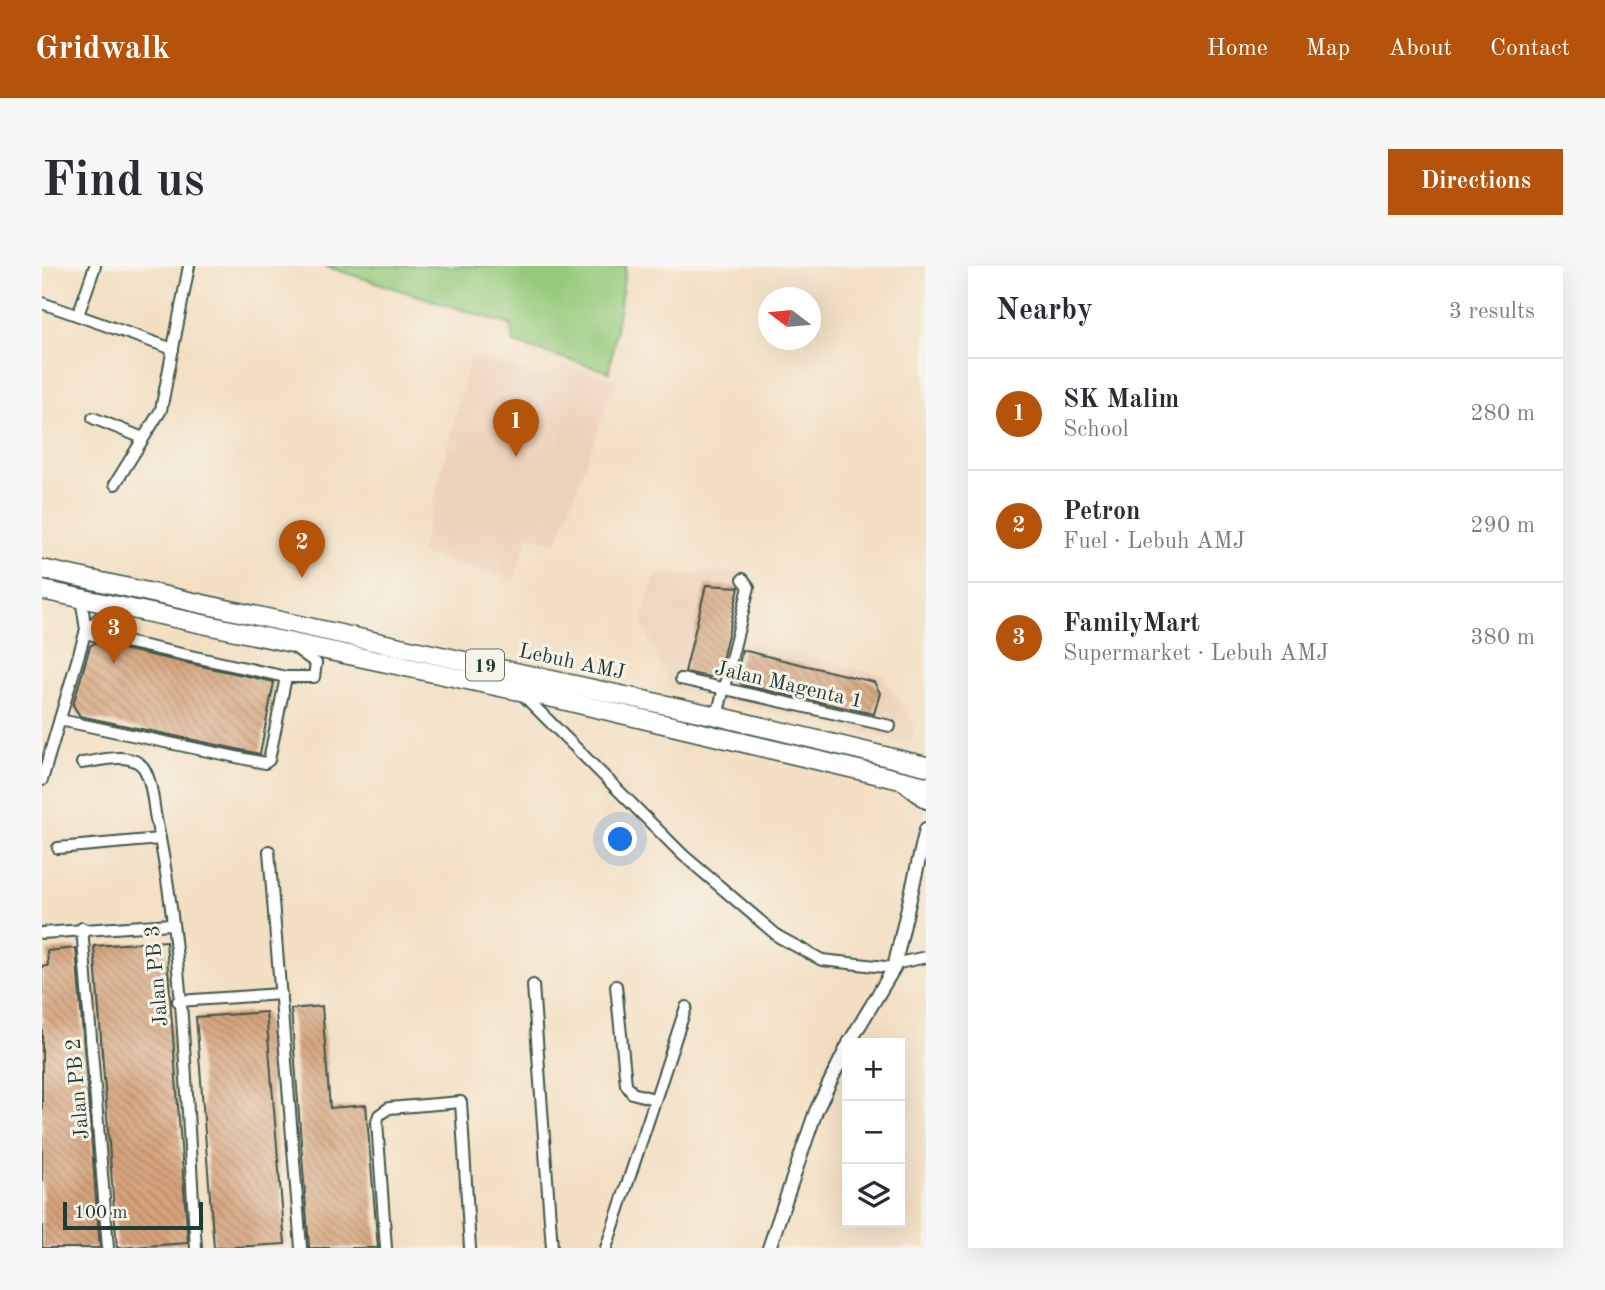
<!DOCTYPE html>
<meta charset="utf-8">
<style>
body{margin:0;font-family:"Old Standard TT",serif;background:#f7f7f7;color:#2b2b33}
.controls{position:absolute;right:21px;bottom:21px;display:grid;overflow:hidden;border-radius:0px;box-shadow:0 7px 28px #0002}
.controls button{width:63px;height:63px;display:grid;place-items:center;padding:0;border:0;border-bottom:2px solid #e1e1e2;background:#fff;color:#2b2b33;font:35px sans-serif}
.compass{position:absolute;left:716px;top:21px;width:63px;height:63px;border-radius:50%;background:#fff;box-shadow:0 7px 28px #0002;rotate:286deg}
.scale{position:absolute;left:21px;bottom:18px;width:140px;box-sizing:border-box;padding-left:7px;border:4px solid #1f3d34;border-top:0;font-size:19px;line-height:24px;white-space:nowrap;color:#1f3d34;-webkit-text-stroke:5px #f7f3e8;paint-order:stroke}
.you{position:absolute;left:579px;top:574px;width:24px;height:24px;margin:-18px;border:5px solid #fff;border-radius:50%;background:#1a73e8;box-shadow:0 0 0 10px #1a73e833}
.badge{display:grid;place-items:center;width:46px;height:46px;border-radius:50%;background:#b45309;color:#fff;font-size:23px;font-weight:700}
.pin{position:absolute;translate:-50% -58px;filter:drop-shadow(0 2px 4px #0008)}
.pin::after{content:'';position:absolute;top:37px;width:24px;height:21px;background:inherit;clip-path:polygon(0 0,100% 0,50% 100%)}
.list{margin:0;padding:0;list-style:none}
h2{display:flex;justify-content:space-between;align-items:center;height:91px;margin:0;padding:0 28px;font-size:30px}
h2 small{font-size:23px;font-weight:400;color:#7c7c81}
.list li{display:grid;grid-template-columns:46px 1fr auto;gap:21px;align-items:center;box-sizing:border-box;height:112px;padding:0 28px;border-top:2px solid #e1e1e2}
.list b{display:block;font-size:26px;white-space:nowrap}
.list p{margin:0;font-size:23px;white-space:nowrap;color:#7c7c81}
.list em{font-size:23px;font-style:normal;color:#7c7c81}
.icon{flex:none;width:38px;height:38px;fill:none;stroke:currentColor;stroke-width:2;stroke-linecap:round;stroke-linejoin:round}
.map{position:relative;flex:none;width:884px;height:982px;overflow:hidden;border-radius:0px}
header{display:flex;align-items:center;gap:42px;box-sizing:border-box;height:98px;padding:0 35px;background:#b45309;color:#fff}
header strong{font-size:33px}
nav{display:flex;gap:38px;margin-inline-start:auto;font-size:24px}
.intro{display:flex;align-items:center;justify-content:space-between;box-sizing:border-box;height:168px;padding:0 42px}
h1{margin:0;font-size:49px}
.button{padding:18px 32px;border-radius:0px;background:#b45309;color:#fff;font-size:24px;font-weight:700}
main{display:flex;gap:42px;padding:0 42px}
aside{flex:1;background:#fff;border-radius:0px;box-shadow:0 7px 28px #0002}
.map>svg:first-child{display:block}
</style>
<header>
<strong>Gridwalk</strong>
<nav><a>Home</a><a>Map</a><a>About</a><a>Contact</a></nav>
</header>
<div class="intro"><h1>Find us</h1><a class="button">Directions</a></div>
<main>
<div class="map">
<svg width="884" height="982" viewBox="0 0 884 982">
<defs>
<pattern id="building-back-hatch" width="6" height="6" patternUnits="userSpaceOnUse" patternTransform="scale(1.75)"><rect width="6" height="6" fill="#d5a37c"/><path d="M-1 5l2 2M0 0l6 6M5-1l2 2" fill="none" stroke="#ac8666"/></pattern>
</defs>
<rect width="100%" height="100%" fill="#f7f3e8"/>
<filter id="ink" filterUnits="userSpaceOnUse"><feTurbulence type="fractalNoise" baseFrequency=".0143" numOctaves="2"/><feDisplacementMap in="SourceGraphic" scale="14" xChannelSelector="R" yChannelSelector="G"/><feConvolveMatrix kernelMatrix="1 2 1 2 8 2 1 2 1" color-interpolation-filters="sRGB"/></filter>
<filter id="wash" filterUnits="userSpaceOnUse"><feTurbulence type="fractalNoise" baseFrequency=".00686" numOctaves="4" result="noise"/><feDisplacementMap in="SourceGraphic" scale="28" xChannelSelector="R" yChannelSelector="G"/><feGaussianBlur stdDeviation="1.57" result="paint"/><feColorMatrix in="noise" values="0 0 0 0 0 0 0 0 0 0 0 0 0 0 0 0 0 1.4 0 .05"/><feComposite in="paint" operator="in"/></filter>
<g filter="url(#wash)">
<rect width="100%" height="100%" fill="#f3dfc3"/>
<g fill="#edd2ba">
<path d="M429 90 504 112 523 99 574 114 515 277 486 269 473 314 378 287Z"/>
<path d="M702 305 712 318 700 375 840 409 873 458 869 477 629 423 600 356 612 310Z"/>
</g>
<path fill="#95ca7c" stroke="#5a8458" stroke-width="2" d="M282 0H584L567 106 472 77 469 59Z"/>
<g id="blocks">
<g fill="url(#building-back-hatch)">
<path d="M664 319 697 321 677 407 668 411 643 406Z"/>
<path d="M53 377 232 416 218 488 38 450 31 439 48 380Z"/>
<path d="M700 384 832 416 838 427 832 448 701 419 694 413Z"/>
<path d="M124 675 146 977 75 982 52 680Z"/>
<path d="M34 682 58 982H0V700H6L5 685Z"/>
<path d="M280 740 288 842 324 839 336 982H267L249 743Z"/>
<path d="M224 746 243 978 172 982 154 751Z"/>
</g>
</g>
</g>
<g filter="url(#ink)">
<use href="#blocks" fill-opacity="0" stroke="#3f5549" stroke-width="2"/>
<g fill="none" stroke-linecap="round" stroke-linejoin="round">
<g stroke="#3f5549" stroke-width="14">
<g id="minor">
<path d="M0 37 131 83"/>
<path d="M36 49 53 0"/>
<path d="M51 152 101 172"/>
<path d="M73 218 119 144 147 0"/>
<path d="M43 367 244 411H272L274 397 252 381"/>
<path d="M43 367 56 353 77 342"/>
<path d="M639 413 848 460"/>
<path d="M480 428 641 589 737 671 780 694 852 702"/>
<path d="M675 450 707 321 701 313"/>
<path d="M18 454 223 497 227 494 244 411"/>
<path d="M40 497C57 495 88 485 101 501 110 514 111 537 114 553 143 689 144 842 154 982"/>
<path d="M0 514 44 364 39 332"/>
<path d="M16 582 118 573"/>
<path d="M227 585 259 982"/>
<path d="M40 662 66 982"/>
<path d="M0 667 129 658"/>
<path d="M852 698 884 691"/>
<path d="M491 719 510 982"/>
<path d="M574 720 584 818 590 827 612 833"/>
<path d="M136 735 239 728"/>
<path d="M344 982 335 856 337 849 347 842 419 836 428 982"/>
<path d="M564 982 644 741"/>
</g>
</g>
<g stroke="#3f5549" stroke-width="16">
<g id="tertiary">
<path d="M862 519 884 536"/>
<path d="M807 777 852 702 884 563"/>
<path d="M727 982 774 845 805 781"/>
</g>
</g>
<g stroke="#3f5549" stroke-width="21">
<g id="trunk">
<path d="M0 303 675 450 884 500"/>
<path d="M0 324 520 434 884 520"/>
</g>
</g>
<use href="#minor" stroke="#fff" stroke-width="10"/>
<use href="#tertiary" stroke="#fff" stroke-width="12"/>
<use href="#trunk" stroke="#fff" stroke-width="18"/>
</g>
</g>
<g text-anchor="middle" stroke-width="6" stroke-linejoin="round" paint-order="stroke">
<rect fill="#f7f3e8" stroke="#60746a" stroke-width="2" x="424" y="383.5" width="38" height="31" rx="5"/>
<g font-size="19" font-weight="bold" fill="#1f3d34">
<text x="443" y="406">19</text>
</g>
<g font-size="21" fill="#1f3d34" stroke="#f7f3e8">
<text transform="translate(530 395) rotate(12)" y="7">Lebuh AMJ</text>
<text transform="translate(747 418) rotate(13)" y="7">Jalan Magenta 1</text>
<text transform="translate(114 710) rotate(-95)" y="7">Jalan PB 3</text>
<text transform="translate(35 823) rotate(-95)" y="7">Jalan PB 2</text>
</g>
</g>
</svg>
<div class="controls">
<button>+</button>
<button>−</button>
<button><svg class="icon" aria-label="layers" viewBox="0 0 24 24"><path d="M12 4l9 5-9 5-9-5zM3 14l9 5 9-5"/></svg></button>
</div>
<svg class="compass" viewBox="-18 -18 36 36"><path d="M0-13l5 13h-10z" fill="#e53935"/><path d="M0 13l5-13h-10z" fill="#7c7c81"/></svg>
<div class="scale">100 m</div>
<div class="you"></div>
<div class="pin badge" style="left:474px;top:191px">1</div>
<div class="pin badge" style="left:260px;top:312px">2</div>
<div class="pin badge" style="left:72px;top:398px">3</div>
</div>
<aside>
<h2>Nearby<small>3 results</small></h2>
<ul class="list">
<li><span class="badge">1</span><div><b>SK Malim</b><p>School</p></div><em>280 m</em></li>
<li><span class="badge">2</span><div><b>Petron</b><p>Fuel · Lebuh AMJ</p></div><em>290 m</em></li>
<li><span class="badge">3</span><div><b>FamilyMart</b><p>Supermarket · Lebuh AMJ</p></div><em>380 m</em></li>
</ul>
</aside>
</main>
